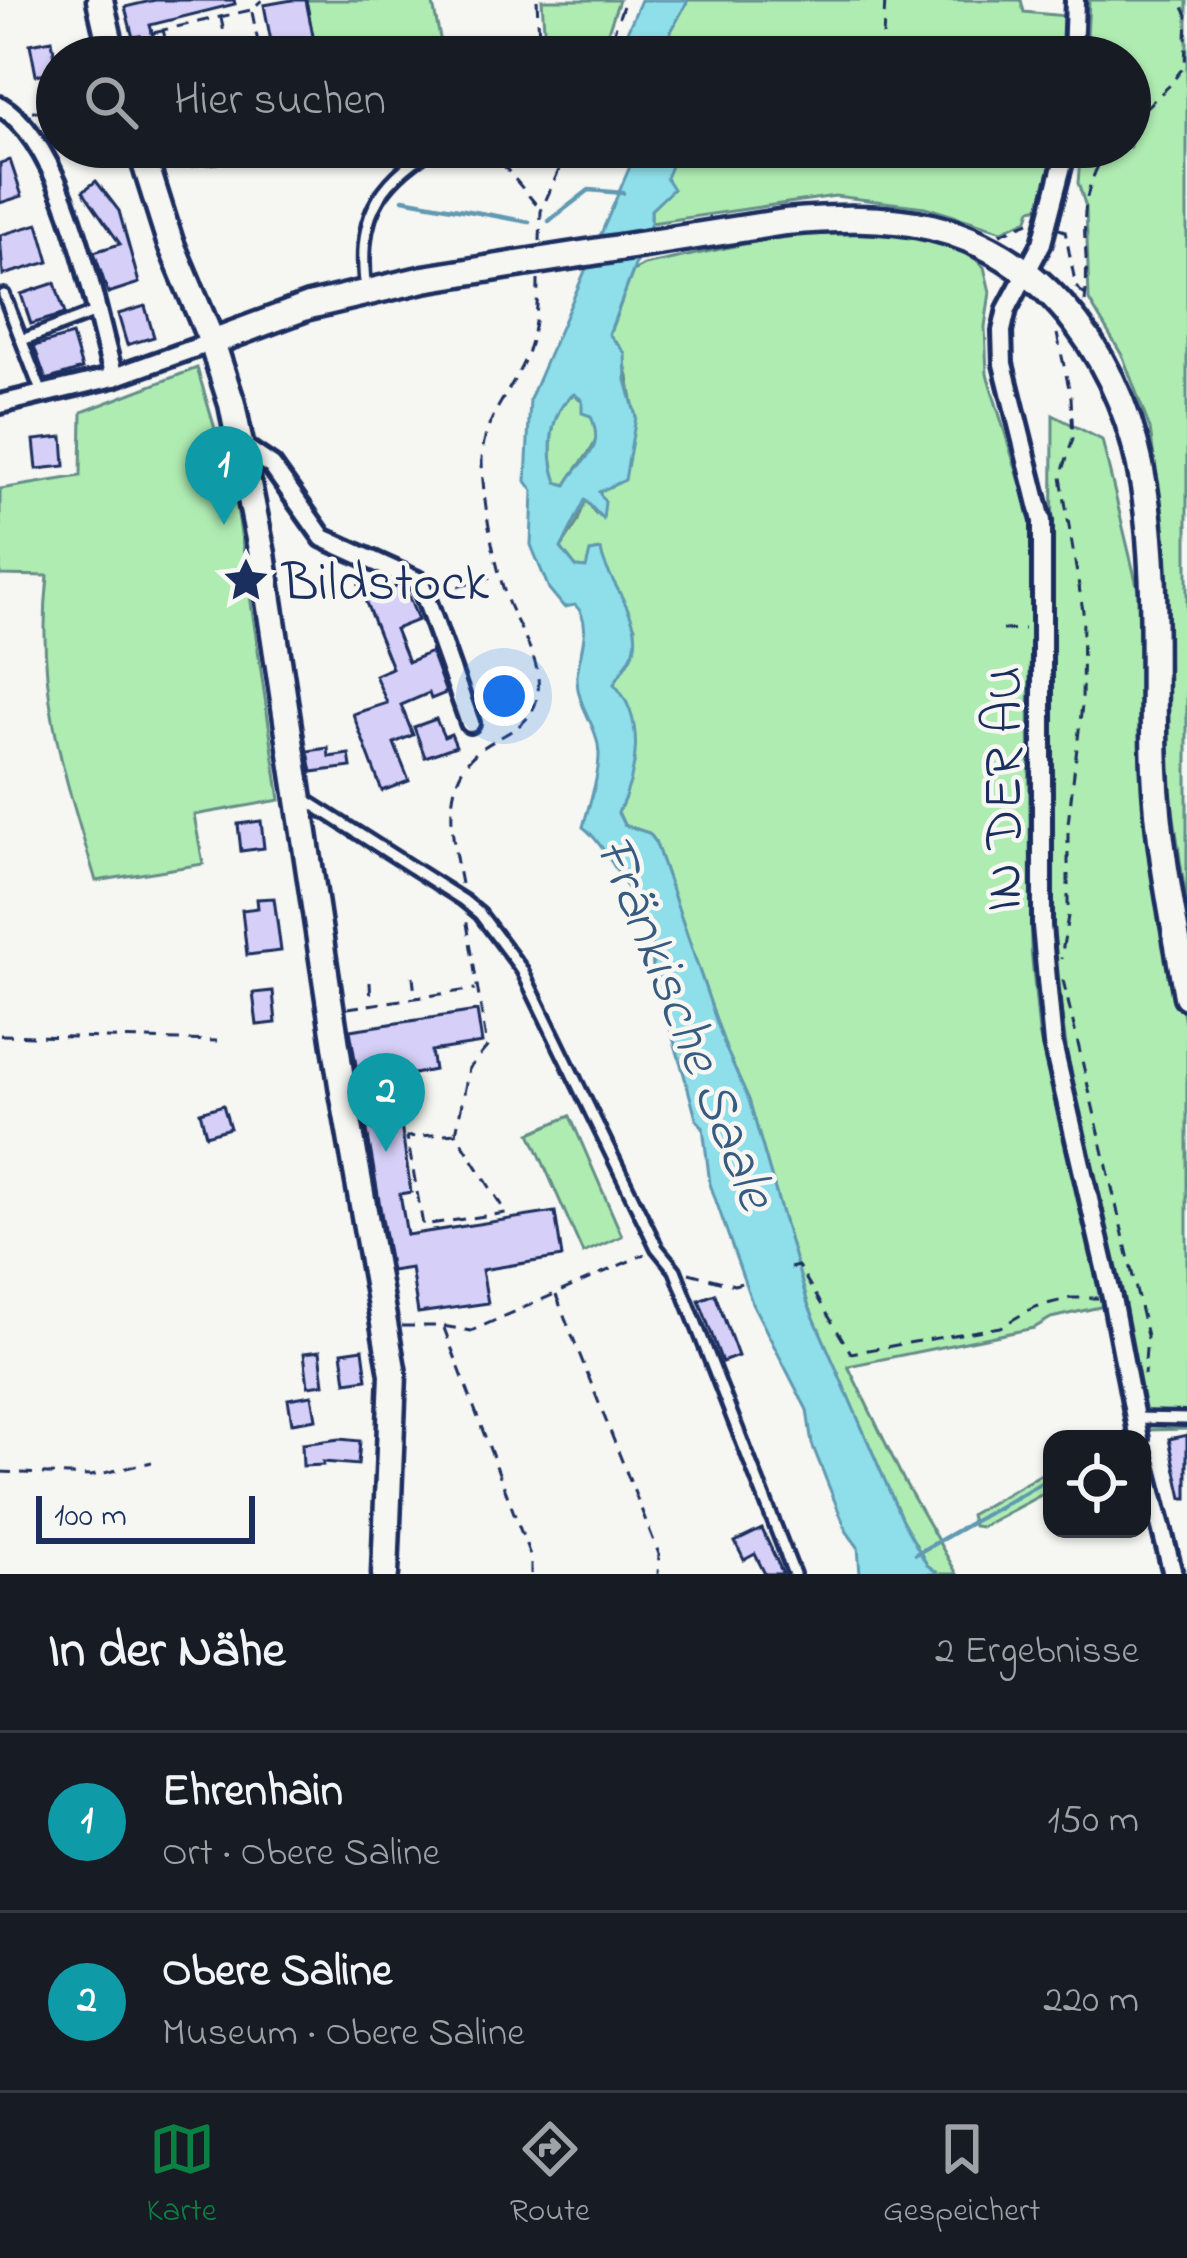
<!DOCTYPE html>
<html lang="de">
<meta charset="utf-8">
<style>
body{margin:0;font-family:"Indie Flower",sans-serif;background:#242831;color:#f1f3f6}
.controls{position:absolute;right:36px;bottom:36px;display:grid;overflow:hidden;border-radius:24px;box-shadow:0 3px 9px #0004}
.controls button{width:108px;height:108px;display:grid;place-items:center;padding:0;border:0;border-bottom:3px solid #363941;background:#171b24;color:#f1f3f6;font:60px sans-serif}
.scale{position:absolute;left:36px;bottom:30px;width:219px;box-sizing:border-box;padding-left:12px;border:6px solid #1b2f5e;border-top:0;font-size:33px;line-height:42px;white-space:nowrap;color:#1b2f5e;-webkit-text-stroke:9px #f6f6f2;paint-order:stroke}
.you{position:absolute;left:504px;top:696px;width:42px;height:42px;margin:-30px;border:9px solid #fff;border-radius:50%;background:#1a73e8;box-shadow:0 0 0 18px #1a73e833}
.badge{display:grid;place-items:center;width:78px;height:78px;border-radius:50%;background:#0b8043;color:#fff;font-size:39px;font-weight:700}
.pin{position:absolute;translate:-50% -99px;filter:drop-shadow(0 3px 6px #0008)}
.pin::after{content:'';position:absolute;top:63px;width:42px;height:36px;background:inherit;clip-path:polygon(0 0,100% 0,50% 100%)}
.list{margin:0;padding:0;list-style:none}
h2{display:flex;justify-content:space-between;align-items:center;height:156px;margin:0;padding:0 48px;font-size:51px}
h2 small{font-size:39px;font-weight:400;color:#9ea1a6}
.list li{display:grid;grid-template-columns:78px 1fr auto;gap:36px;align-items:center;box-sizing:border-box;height:180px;padding:0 48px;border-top:3px solid #363941}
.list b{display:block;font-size:45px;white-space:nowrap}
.list p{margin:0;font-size:39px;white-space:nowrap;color:#9ea1a6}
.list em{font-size:39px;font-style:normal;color:#9ea1a6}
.icon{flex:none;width:66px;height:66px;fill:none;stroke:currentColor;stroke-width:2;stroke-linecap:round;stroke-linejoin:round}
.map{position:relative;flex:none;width:1187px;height:1574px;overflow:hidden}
.search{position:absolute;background:#171b24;box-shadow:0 3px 9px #0004;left:36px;right:36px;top:36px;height:132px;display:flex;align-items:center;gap:30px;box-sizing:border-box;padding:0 42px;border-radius:66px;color:#9ea1a6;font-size:45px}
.sheet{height:516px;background:#171b24}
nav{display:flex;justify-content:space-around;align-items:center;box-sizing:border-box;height:168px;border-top:3px solid #363941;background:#171b24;font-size:33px;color:#9ea1a6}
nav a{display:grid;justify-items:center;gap:6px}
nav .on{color:#0b8043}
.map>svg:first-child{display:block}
</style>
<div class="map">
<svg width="1187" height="1574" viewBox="0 0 1187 1574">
<rect width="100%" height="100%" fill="#f6f6f2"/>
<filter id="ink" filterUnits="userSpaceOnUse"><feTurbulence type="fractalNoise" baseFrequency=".00833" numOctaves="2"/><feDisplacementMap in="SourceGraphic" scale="24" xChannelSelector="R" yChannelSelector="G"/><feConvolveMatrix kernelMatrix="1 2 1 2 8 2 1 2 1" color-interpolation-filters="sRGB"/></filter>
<g filter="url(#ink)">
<g fill="#afecb2" stroke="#658e88" stroke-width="3">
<path d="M306 0H432L444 57H427L424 50 392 57H317Z"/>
<path d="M542 0H619L599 57H546Z"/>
<path d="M688 0H1021L1024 12 1066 16 1064 57H657Z"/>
<path d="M1089 0H1187V909L1168 774 1164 530 1150 429 1123 357 1089 300 1086 207 1078 183 1081 147H1130V57H1086Z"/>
<path d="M679 147H1058L1041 207 1031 209 1028 219 1002 231 925 207 835 196 651 223V210L672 189 665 178Z"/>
<path d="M826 227 920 235 972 256 984 267 990 292 985 327 987 374 1032 521 1034 544 1029 706 1031 949 1039 1033 1104 1306 1051 1318 1034 1328 848 1366 904 1481 957 1574H939L927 1565 902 1520 808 1304 749 1100 726 1049 655 841 649 833 624 825 618 812 624 799 614 684 634 649 635 627 604 567 601 550 590 552 587 568 576 567 561 548 577 523 586 499 595 513 598 492 636 417C628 389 630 355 609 335L633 271 644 265Z"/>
<path d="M197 368 236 500 280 800 194 815 203 864 96 881C64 774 35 690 48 576L0 575V489L81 476 82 412Z"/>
<path d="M574 394C622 435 585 450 566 485L557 483C547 455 548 412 574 394Z"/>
<path d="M1053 415 1102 440 1147 627 1171 943 1187 1035V1429L1149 1430 1070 1074 1051 939Z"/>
<path d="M570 1116 622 1236 583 1253 530 1133Z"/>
<path d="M1052 1468V1489L981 1527 973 1526 970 1515Z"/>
</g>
<g fill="#8edfe9" stroke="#6099b1" stroke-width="3" fill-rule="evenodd">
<path d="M641 0H688L657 57H616Z"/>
<path d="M634 147H679L666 178 673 189 651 210V223L609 334 625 353 626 380 636 417 625 480 599 492 605 502 603 519 585 500 561 548 576 567 586 568 590 552 601 550C606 581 644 617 634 650 630 661 620 673 614 684 646 719 638 773 618 813L624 825 649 833 655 841 726 1049 749 1100 808 1304 902 1520 927 1565 939 1574H860L858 1547 847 1532 812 1444 807 1410 752 1303 710 1184 703 1127 696 1119C684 1070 668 1023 654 975 651 963 654 950 651 938 644 914 603 841 583 827 589 804 599 778 599 754 598 724 576 707 577 676 579 653 594 622 575 605L564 607 549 589 531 545 533 491 526 481 530 399 634 157ZM574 394 582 400V413L591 416C606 454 582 455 566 485L557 482C547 455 548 412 574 394Z"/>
</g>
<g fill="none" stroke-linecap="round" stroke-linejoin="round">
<g stroke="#6099b1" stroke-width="4.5">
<path d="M403 199 529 222"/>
<path d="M549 221 589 190 623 193"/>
<path d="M1120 1439 1121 1438"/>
<path d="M916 1554 1052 1477"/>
</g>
</g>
<g fill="#d6cff7" stroke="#1b2f5e" stroke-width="3">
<path d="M155 0H234L235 4 150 25 159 57H138L125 7Z"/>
<path d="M292 0H306L317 57H274L264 5Z"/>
<path d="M52 40 57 71 36 75 30 44Z"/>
<path d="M10 160 22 196 0 203V163Z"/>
<path d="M96 181 119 211 139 283 108 293 94 252 120 244 83 191Z"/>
<path d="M38 224 49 262 3 275 0 235Z"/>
<path d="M55 283 65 314 31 324 21 294Z"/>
<path d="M145 306 154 337 127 345 118 314Z"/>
<path d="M72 335 82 369 46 380 34 346Z"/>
<path d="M63 437 65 466 37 469 34 440Z"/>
<path d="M375 579 381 593 398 586 406 590 418 620 395 629 408 662 431 652 446 693 431 699 429 693 401 705 413 735 394 743 409 781 382 791 353 714 387 703 375 675 392 668 359 585Z"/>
<path d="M436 719 444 737 451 734 456 746 425 757 414 727Z"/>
<path d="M328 748 329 757 349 754 351 767 312 772 308 751Z"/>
<path d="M261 821 264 848 241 851 238 824Z"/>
<path d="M274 898 281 951 247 955 242 910 258 908 257 899Z"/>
<path d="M273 991 276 1023 257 1025 253 993Z"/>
<path d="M477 1011 482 1043 431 1051 434 1070 394 1078 411 1192 400 1194 407 1235 555 1212 562 1257 482 1270 488 1303 418 1313 411 1268 391 1271 350 1030Z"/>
<path d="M223 1105 230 1128 206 1135 200 1112Z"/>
<path d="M715 1294 738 1356 722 1362 699 1300Z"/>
<path d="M363 1349 367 1379 346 1382 342 1352Z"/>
<path d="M320 1351 324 1384 308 1386 304 1353Z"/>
<path d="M312 1395 316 1419 292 1423 288 1399Z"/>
<path d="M1187 1435V1498H1182L1169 1439Z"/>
<path d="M340 1439 360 1441 358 1465 323 1462V1465L303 1466 302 1444Z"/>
<path d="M762 1529 783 1574H765L755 1554 744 1560 735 1542Z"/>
</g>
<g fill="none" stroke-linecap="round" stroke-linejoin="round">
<g stroke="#1b2f5e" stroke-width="18">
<g id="service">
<path d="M366 292C357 219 374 186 435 147"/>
<path d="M4 295 43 396"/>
<path d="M22 340 96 312"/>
<path d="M304 799 463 900 480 914 522 970 657 1248 675 1270 794 1574"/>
<path d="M1134 1418 1187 1419"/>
</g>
</g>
<g stroke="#1b2f5e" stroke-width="26">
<g id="minor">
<path d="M1073 57 1075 0"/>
<path d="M0 106C67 145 93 304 114 377"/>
<path d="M1067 147 1042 243 1007 309 1002 331 1003 364 1042 521V926L1053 1044 1112 1298 1139 1439"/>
<path d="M0 404 114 377 212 342"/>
<path d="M244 447 272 466 323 538 420 582 470 723"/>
<path d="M1142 1453 1173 1574"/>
</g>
</g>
<g stroke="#1b2f5e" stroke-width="33">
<g id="secondary">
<path d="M100 0 113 57"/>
<path d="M140 147 170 242 212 342 232 404 262 554 343 1092 393 1374 385 1574"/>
<path d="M785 222C834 218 883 216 931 227 1053 256 1126 369 1144 487 1159 580 1151 676 1155 770 1158 845 1174 922 1187 996"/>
<path d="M212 342 309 306 424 279 517 264"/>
</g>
</g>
<g stroke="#1b2f5e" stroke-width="3" stroke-dasharray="12 9" stroke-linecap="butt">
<path d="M537 0 540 57"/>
<path d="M252 12 261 57"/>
<path d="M221 18 229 57"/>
<path d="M130 38 162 31"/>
<path d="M170 57 163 30 251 10 262 0"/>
<path d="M605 57 625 0"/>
<path d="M882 57 885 0"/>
<path d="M32 111 57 112"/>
<path d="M1130 122 1169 86 1185 65 1187 15 1179 0"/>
<path d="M488 147 540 209"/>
<path d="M165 169 360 147"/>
<path d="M1059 229 1065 231 1076 287 1085 295"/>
<path d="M1000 234 1029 222"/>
<path d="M540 241 541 211 569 147"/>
<path d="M1085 302C1092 235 1069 213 1108 147"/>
<path d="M1057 334 1071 397 1073 438 1061 477 1083 611 1082 705 1068 824V916L1061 959"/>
<path d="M438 592 498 576"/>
<path d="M1002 630 1024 629"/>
<path d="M461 884C454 846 441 793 469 760 492 733 533 734 538 692 542 658 517 628 506 597 493 556 483 504 482 461 482 421 508 396 524 361 535 335 538 308 538 280"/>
<path d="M413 976 415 996"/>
<path d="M1063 980 1147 1336 1144 1375"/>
<path d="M370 982 371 1004"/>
<path d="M348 1008 475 989"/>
<path d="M0 1035 217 1041"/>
<path d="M456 1133 407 1137 423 1225 506 1213 456 1133 469 1068 487 1047 466 917"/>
<path d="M790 1268 798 1266 851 1353 1000 1327 1035 1307 1071 1298H1098"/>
<path d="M689 1273 734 1285 749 1281"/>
<path d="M556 1295 659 1554 658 1574"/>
<path d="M402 1326H443L471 1331 645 1254"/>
<path d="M444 1328 531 1558V1574"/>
<path d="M0 1472 91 1476 152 1462"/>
</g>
<use href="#service" stroke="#f6f6f2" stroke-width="9"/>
<use href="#minor" stroke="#f6f6f2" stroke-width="16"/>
<use href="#secondary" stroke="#f6f6f2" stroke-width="24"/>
<g stroke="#1b2f5e" stroke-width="33" stroke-linecap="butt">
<path id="secondary-bridge" d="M517 264 785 222"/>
</g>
<use href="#secondary-bridge" stroke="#f6f6f2" stroke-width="24"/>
</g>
</g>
<defs>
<g id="sight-bare" transform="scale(3.6)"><path d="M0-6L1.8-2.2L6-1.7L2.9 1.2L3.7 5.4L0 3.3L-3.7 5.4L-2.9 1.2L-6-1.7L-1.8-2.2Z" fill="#1b2f5e" stroke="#f6f6f2" stroke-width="2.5" paint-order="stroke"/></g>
</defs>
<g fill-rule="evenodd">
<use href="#sight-bare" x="246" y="580"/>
</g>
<g text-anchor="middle" stroke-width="9" stroke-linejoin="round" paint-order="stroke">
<g font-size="54" fill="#1b2f5e" stroke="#f6f6f2" text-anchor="start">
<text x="282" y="599">Bildstock</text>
</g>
<g font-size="54" fill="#1b2f5e" stroke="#f6f6f2">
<text transform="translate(1001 789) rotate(-90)" y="19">IN DER AU</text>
</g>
<g font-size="57" font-style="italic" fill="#385b81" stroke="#f6f6f2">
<text transform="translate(688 1021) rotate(68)" y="20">Fränkische Saale</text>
</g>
</g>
</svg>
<div class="controls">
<button><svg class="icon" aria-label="locate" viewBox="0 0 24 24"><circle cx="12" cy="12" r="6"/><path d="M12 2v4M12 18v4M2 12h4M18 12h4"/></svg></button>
</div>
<div class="scale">100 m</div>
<div class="you"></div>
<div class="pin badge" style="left:224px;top:525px;background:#0f9aa8">1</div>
<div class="pin badge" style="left:386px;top:1152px;background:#0f9aa8">2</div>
<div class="search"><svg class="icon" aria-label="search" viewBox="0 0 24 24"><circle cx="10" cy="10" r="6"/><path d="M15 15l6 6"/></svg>Hier suchen</div>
</div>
<section class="sheet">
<h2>In der Nähe<small>2 Ergebnisse</small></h2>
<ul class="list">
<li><span class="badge" style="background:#0f9aa8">1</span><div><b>Ehrenhain</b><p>Ort · Obere Saline</p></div><em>150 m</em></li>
<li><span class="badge" style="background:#0f9aa8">2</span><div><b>Obere Saline</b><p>Museum · Obere Saline</p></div><em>220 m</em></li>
</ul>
</section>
<nav>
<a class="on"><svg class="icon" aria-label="map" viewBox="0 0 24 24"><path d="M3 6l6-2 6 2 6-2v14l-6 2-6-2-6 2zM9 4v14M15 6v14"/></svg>Karte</a>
<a><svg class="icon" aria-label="directions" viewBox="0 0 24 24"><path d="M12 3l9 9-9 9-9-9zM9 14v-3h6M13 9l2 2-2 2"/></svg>Route</a>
<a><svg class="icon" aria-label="saved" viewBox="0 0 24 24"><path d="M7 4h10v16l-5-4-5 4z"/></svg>Gespeichert</a>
</nav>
